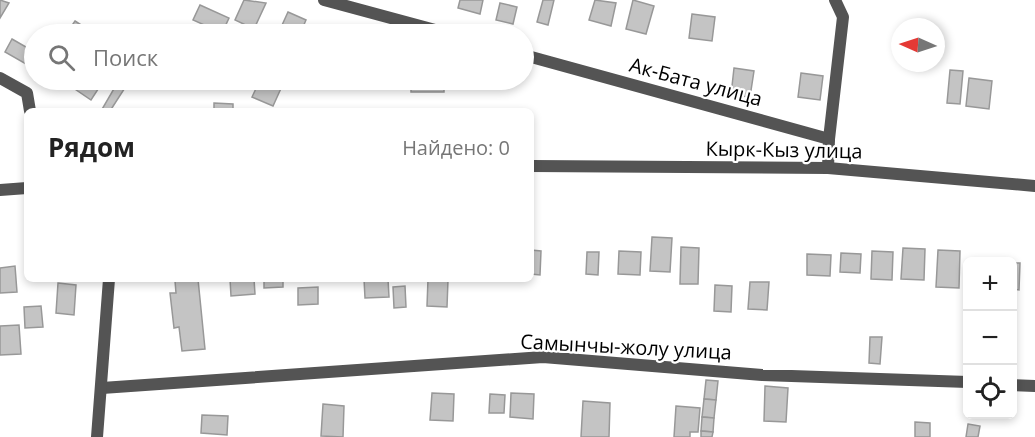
<!DOCTYPE html>
<html lang="ru">
<meta charset="utf-8">
<style>
body{margin:0;font-family:"Open Sans",sans-serif;background:#f6f6f6;color:#222}
.controls{position:absolute;right:18px;bottom:18px;display:grid;overflow:hidden;border-radius:9px;box-shadow:0 3px 9px #0003}
.controls button{width:54px;height:54px;display:grid;place-items:center;padding:0;border:0;border-bottom:2px solid #e0e0e0;background:#fff;color:#222;font:30px sans-serif}
.compass{position:absolute;left:891px;top:18px;width:54px;height:54px;border-radius:50%;background:#fff;box-shadow:0 3px 9px #0003;rotate:273deg}
.list{margin:0;padding:0;list-style:none}
h2{display:flex;justify-content:space-between;align-items:center;height:78px;margin:0;padding:0 24px;font-size:26px}
h2 small{font-size:20px;font-weight:400;color:#767676}
.icon{flex:none;width:33px;height:33px;fill:none;stroke:currentColor;stroke-width:2;stroke-linecap:round;stroke-linejoin:round}
.map{position:relative;flex:none;width:1035px;height:437px;overflow:hidden}
.search{position:absolute;background:#fff;box-shadow:0 3px 9px #0003;left:24px;top:24px;width:510px;height:66px;display:flex;align-items:center;gap:15px;box-sizing:border-box;padding:0 21px;border-radius:33px;color:#767676;font-size:22px}
.panel{position:absolute;background:#fff;box-shadow:0 3px 9px #0003;left:24px;top:108px;width:510px;height:174px;border-radius:9px}
.map>svg:first-child{display:block}
</style>
<div class="map">
<svg width="1035" height="437" viewBox="0 0 1035 437">
<rect width="100%" height="100%" fill="#fff"/>
<g fill="#c4c4c4" stroke="#989898" stroke-width="1.5">
<path d="M0 0 9 3 0 18Z"/>
<path d="M244 0 266 3 254 29 235 20Z"/>
<path d="M460 0H483L480 14 458 8Z"/>
<path d="M543 0H554L548 25 537 22Z"/>
<path d="M595 0 616 3 611 26 589 20Z"/>
<path d="M633 0 654 6 646 34 626 29Z"/>
<path d="M500 3 517 7 513 24 496 20Z"/>
<path d="M200 5 229 18 222 33 193 20Z"/>
<path d="M288 12 306 20 300 34H278Z"/>
<path d="M692 14 715 17 712 41 689 38Z"/>
<path d="M75 21 95 34H66Z"/>
<path d="M12 39 33 51 26 64 5 52Z"/>
<path d="M734 68 754 71 750 97 731 95Z"/>
<path d="M950 70 963 71 960 104 947 103Z"/>
<path d="M801 73 823 76 820 100 798 97Z"/>
<path d="M969 78 992 81 989 109 966 106Z"/>
<path d="M77 80H104L91 100 72 87Z"/>
<path d="M119 80H130L110 111H101Z"/>
<path d="M260 80H273L283 84 273 106 252 97Z"/>
<rect x="411" y="80" width="33" height="12"/>
<path d="M214 103 233 104V111H214Z"/>
<path d="M652 237 672 238 670 272 650 271Z"/>
<path d="M681 247 699 248 698 284H680Z"/>
<path d="M903 248 925 249 924 280 901 279Z"/>
<path d="M531 250 541 251 540 275 531 274Z"/>
<path d="M938 250 960 251 959 288 936 287Z"/>
<path d="M619 251 641 252 640 275 618 274Z"/>
<path d="M872 251 893 252 892 280 871 279Z"/>
<path d="M587 252H599L598 275 586 274Z"/>
<path d="M841 253 861 254 860 273 840 272Z"/>
<path d="M807 254 831 255 830 276 807 275Z"/>
<path d="M1012 263H1020L1019 290 1012 289Z"/>
<path d="M15 266 17 292 0 293V268Z"/>
<path d="M198 279 205 349 182 351 179 327 174 328 170 293H176L175 281Z"/>
<path d="M230 279H254L255 294 231 296Z"/>
<path d="M264 279H283V287L264 288Z"/>
<path d="M364 279H388L389 297 365 298Z"/>
<path d="M428 279 448 280 447 307 427 306Z"/>
<path d="M750 282H769L767 310 748 309Z"/>
<path d="M58 283 76 285 74 315 56 313Z"/>
<path d="M715 285 732 286 731 312 714 311Z"/>
<path d="M405 286 406 307 394 308 393 287Z"/>
<path d="M318 287V304L298 305V288Z"/>
<path d="M41 306 43 327 25 328 24 307Z"/>
<path d="M19 325 21 354 0 355V326Z"/>
<path d="M870 337H882L880 364 869 363Z"/>
<path d="M706 380 718 381 716 400 704 399Z"/>
<path d="M765 386 788 388 786 422 764 421Z"/>
<path d="M432 393 454 394 453 421 430 420Z"/>
<path d="M511 393 534 394 533 419 510 417Z"/>
<path d="M490 394 505 395 504 413H489Z"/>
<path d="M704 399 716 400 714 418 702 417Z"/>
<path d="M583 401 610 403 609 437H581Z"/>
<path d="M323 404 344 406 343 437 321 436Z"/>
<path d="M676 406 700 408 698 432H690V437H674Z"/>
<path d="M202 415 228 416 227 435 201 433Z"/>
<path d="M702 417 714 418 713 432 701 431Z"/>
<path d="M915 422 930 423V437H915Z"/>
<path d="M968 424 980 426 978 437H966Z"/>
<path d="M701 431 713 432 712 437H701Z"/>
</g>
<g fill="none" stroke-linecap="round" stroke-linejoin="round">
<g stroke="#545454" stroke-width="12">
<path d="M324 0 450 34"/>
<path d="M524 55 829 139 828 168"/>
<path d="M0 78 27 93 30 111"/>
<path d="M829 139 843 17 835 0"/>
<path d="M1012 385 1035 386"/>
<path d="M102 388 543 357 762 375 968 382"/>
<path d="M97 437 109 279"/>
</g>
<g stroke="#545454" stroke-width="12">
<path d="M531 166 828 168 1035 186"/>
<path d="M0 190 27 188"/>
</g>
</g>
<g text-anchor="middle" stroke-width="4.5" stroke-linejoin="round" paint-order="stroke">
<g font-size="20" fill="#000" stroke="#fff">
<text transform="translate(696 82) rotate(15)" y="7">Ак-Бата улица</text>
<text transform="translate(784 150) rotate(1)" y="7">Кырк-Кыз улица</text>
<text transform="translate(626 347) rotate(3)" y="7">Самынчы-жолу улица</text>
</g>
</g>
</svg>
<div class="controls">
<button>+</button>
<button>−</button>
<button><svg class="icon" aria-label="locate" viewBox="0 0 24 24"><circle cx="12" cy="12" r="6"/><path d="M12 2v4M12 18v4M2 12h4M18 12h4"/></svg></button>
</div>
<svg class="compass" viewBox="-18 -18 36 36"><path d="M0-13l5 13h-10z" fill="#e53935"/><path d="M0 13l5-13h-10z" fill="#767676"/></svg>
<div class="search"><svg class="icon" aria-label="search" viewBox="0 0 24 24"><circle cx="10" cy="10" r="6"/><path d="M15 15l6 6"/></svg>Поиск</div>
<section class="panel">
<h2>Рядом<small>Найдено: 0</small></h2>
<ul class="list">
</ul>
</section>
</div>
